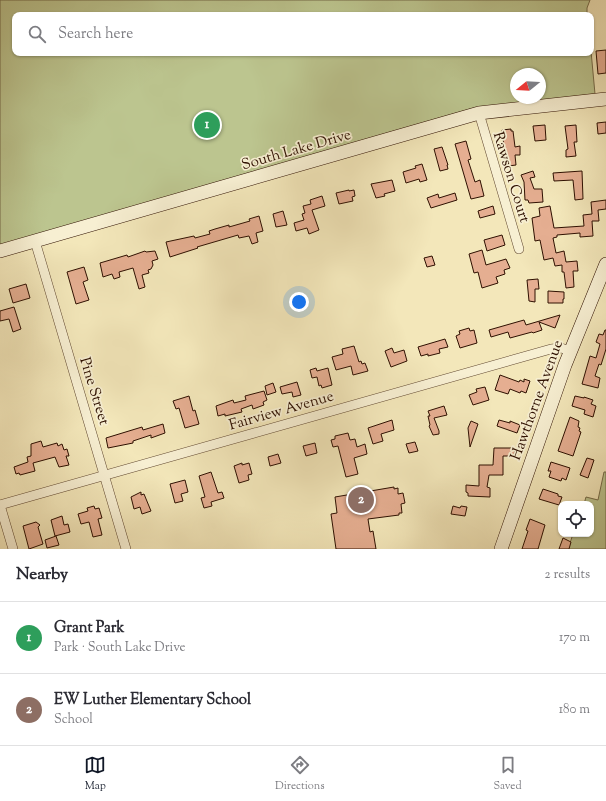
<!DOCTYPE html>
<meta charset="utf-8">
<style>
body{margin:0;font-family:"Sorts Mill Goudy",serif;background:#f7f7f7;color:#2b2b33}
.controls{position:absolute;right:12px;bottom:12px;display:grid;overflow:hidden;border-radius:8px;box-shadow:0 1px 3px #0004}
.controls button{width:36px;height:36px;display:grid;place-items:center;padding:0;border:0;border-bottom:1px solid #e1e1e2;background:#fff;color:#2b2b33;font:20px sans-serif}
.compass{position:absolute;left:510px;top:68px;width:36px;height:36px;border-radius:50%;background:#fff;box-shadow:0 1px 3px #0004;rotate:252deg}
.you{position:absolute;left:299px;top:302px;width:14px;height:14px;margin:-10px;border:3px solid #fff;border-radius:50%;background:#1a73e8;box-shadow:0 0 0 6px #1a73e833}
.badge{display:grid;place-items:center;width:26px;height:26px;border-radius:50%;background:#111827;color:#fff;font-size:13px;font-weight:700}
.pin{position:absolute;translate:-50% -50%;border:2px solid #fff;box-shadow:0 1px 4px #0006}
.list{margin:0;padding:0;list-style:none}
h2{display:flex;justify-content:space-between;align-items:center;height:52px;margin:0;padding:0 16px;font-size:17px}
h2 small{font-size:13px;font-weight:400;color:#7c7c81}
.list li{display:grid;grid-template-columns:26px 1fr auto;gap:12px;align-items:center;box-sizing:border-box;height:72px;padding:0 16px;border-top:1px solid #e1e1e2}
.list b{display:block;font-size:15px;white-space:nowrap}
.list p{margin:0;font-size:13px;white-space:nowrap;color:#7c7c81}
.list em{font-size:13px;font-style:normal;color:#7c7c81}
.icon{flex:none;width:22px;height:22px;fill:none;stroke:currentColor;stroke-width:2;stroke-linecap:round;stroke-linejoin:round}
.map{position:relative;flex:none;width:606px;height:549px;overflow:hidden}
.search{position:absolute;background:#fff;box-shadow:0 1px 3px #0004;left:12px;right:12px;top:12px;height:44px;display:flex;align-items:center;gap:10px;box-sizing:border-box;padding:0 14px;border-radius:8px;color:#7c7c81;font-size:15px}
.sheet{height:196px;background:#fff}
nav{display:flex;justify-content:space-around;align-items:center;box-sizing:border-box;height:56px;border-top:1px solid #e1e1e2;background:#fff;font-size:11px;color:#7c7c81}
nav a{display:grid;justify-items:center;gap:2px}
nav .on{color:#111827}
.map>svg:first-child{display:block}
</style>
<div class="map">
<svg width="606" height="549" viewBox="0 0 606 549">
<rect width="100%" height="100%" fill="#f3e7ba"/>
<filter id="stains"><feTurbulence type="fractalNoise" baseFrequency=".005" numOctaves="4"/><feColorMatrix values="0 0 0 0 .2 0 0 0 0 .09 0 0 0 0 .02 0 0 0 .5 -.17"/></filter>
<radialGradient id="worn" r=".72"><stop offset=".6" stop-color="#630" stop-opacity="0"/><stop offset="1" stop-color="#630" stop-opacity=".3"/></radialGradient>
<g fill="#bcc58f" stroke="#756a48" fill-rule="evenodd">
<path d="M0 0H590L587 8V15H15V53H591V51L595 94 474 108 0 245ZM516 74H540V98H516Z"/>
<path d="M604 472H606V549H568L573 534H591V504H584L586 497 598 500Z"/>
</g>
<g fill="#e5ae91" stroke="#2e1001">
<path d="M606 50V73L598 74 596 51Z"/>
<path d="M606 122V133L598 134 597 123Z"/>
<path d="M545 125 546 140 535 141 533 126Z"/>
<path d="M576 125 577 142H574L576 156 566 157V150L568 149 565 126Z"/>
<path d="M511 129V131H513L515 147 520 146V155H515L516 165 508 166 506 154 505 155 502 130Z"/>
<path d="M466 141 471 159 468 160 475 182 480 180 484 196 471 199 455 144Z"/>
<path d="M442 147 448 165H447L448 169 440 171 434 149Z"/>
<path d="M422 164 427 180 420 182 419 179 406 183 403 172 416 168 415 166Z"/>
<path d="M533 171 535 177 530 178 534 189H542L543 202 529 203 528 200H525L524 182 521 175Z"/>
<path d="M582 171 583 199 575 200 573 180 554 181 553 173Z"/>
<path d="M392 180 395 191 384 194 385 196 376 198 371 184Z"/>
<path d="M349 190V191L354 190 355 196 352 197 353 201 339 204 336 193Z"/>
<path d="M455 193 457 200 431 208 427 198 438 194 439 198Z"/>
<path d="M322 196 325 206 312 210 319 230 309 234 307 228 296 231 294 223 304 220 302 214 305 213 303 206 311 204 310 200Z"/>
<path d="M606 200V209L598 210 599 221H592L593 236 580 237V233L557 235V237L553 238 556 253 564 251 566 262 577 261 578 271H573L574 287 566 288 564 272H562V265L555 266 553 258 544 260 540 240 535 241 532 218 540 216 539 208 550 206 554 228 584 226 583 215 592 214 591 202Z"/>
<path d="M493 206 495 214 480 218 478 211Z"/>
<path d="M283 211 287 225 276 227 273 214Z"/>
<path d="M259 216 263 231 256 233 258 242 252 244 249 236 239 238 238 235 197 247 198 248 170 257 166 242 194 236 195 238 210 234 209 231 215 229 229 225V227L250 221 249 219Z"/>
<path d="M502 235 505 245 487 251 484 240Z"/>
<path d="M482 250 486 265 506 259 510 268 504 270 505 274 496 277 498 283 482 288 478 272 474 273 469 254Z"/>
<path d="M145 251 146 252 155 251 158 259 152 261 153 265 151 269 148 270 149 273 142 275 145 287 139 289 133 268 119 272 120 277 114 279 112 274 103 277 100 263 127 255 128 257Z"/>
<path d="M432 256 435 265 427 267 424 258Z"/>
<path d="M84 267 88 280 83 282 89 300 76 304 67 272Z"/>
<path d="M538 279 539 289H535V302L529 301 527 280Z"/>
<path d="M26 284 30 298 13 303 9 289Z"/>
<path d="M548 291 564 292V299H563V303H548Z"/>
<path d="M14 307 21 329 13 332 9 319 0 321V311Z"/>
<path d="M560 315 555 328 539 322 542 330 533 333 532 332 510 338 508 332 491 337 489 330 524 320 526 325Z"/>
<path d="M469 328 470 331 474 330 477 343 460 348 456 336 460 334 459 331Z"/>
<path d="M605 330H606V349L601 365 599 364 595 376 600 378 598 388 582 384 590 356 596 358 600 344 596 342 599 334 603 335Z"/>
<path d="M445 339 448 347 439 349 440 353 428 356V354L421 356 418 347Z"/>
<path d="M354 346 359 362 361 361 362 364 365 363 368 371 353 375 351 366 336 370 332 357 343 354 342 349Z"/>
<path d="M392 348 394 353 404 350 407 361 391 367 385 351Z"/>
<path d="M316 368 317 371 328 368 332 385 322 388 321 385 319 386 317 377 312 378 310 370Z"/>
<path d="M500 375 519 382 520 380 524 382V379L530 381 526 393 521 391 520 393 510 389 508 394 495 390Z"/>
<path d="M297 382 301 395 293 397 292 392 282 394 280 387Z"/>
<path d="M273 383 276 392 267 395 265 386Z"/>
<path d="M485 387 489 400 473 405 469 395 477 392 476 389Z"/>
<path d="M264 391 267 400 263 402 264 405 253 409 252 405 241 409 242 412 225 416V414L218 416 216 406 233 400 234 403 246 400 245 396Z"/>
<path d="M189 396 193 411 195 410 199 424 185 428 179 408 176 409 173 401Z"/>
<path d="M575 396 584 398V397L593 400 591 404 596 406 593 417 584 414 585 410 572 406Z"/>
<path d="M444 406 447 415 434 418 439 431V434L433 435 429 426 430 425 428 416H430L428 411Z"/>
<path d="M570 417 579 421 578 427 580 428 579 431 581 432 573 456 558 451Z"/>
<path d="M392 420 394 430 381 434 383 441 373 444 368 428Z"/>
<path d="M499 420 510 423V421L520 425 517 433 497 426Z"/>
<path d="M471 421 478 424 470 447 468 428Z"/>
<path d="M163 424 165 433 151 438V435L133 441V443L108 448 106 438 142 427 143 430Z"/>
<path d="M348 433 350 440 355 439 357 447 365 444 367 454 354 458 358 474 346 477 338 446 333 447 331 440 335 439V436Z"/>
<path d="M41 441 43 447 57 443 58 446 62 444 64 450 67 449 69 456H66L69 465 59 467 55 457 33 463 35 471 20 475 19 473 16 474 14 467 28 462 27 457 31 456V444Z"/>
<path d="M415 442 418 451 409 453 406 444Z"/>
<path d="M315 443 317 453 306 456 303 446Z"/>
<path d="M494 448H515L514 456H503V475H489L487 487 490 488V497L468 496V493L466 492V485L479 486V465H493Z"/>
<path d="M278 454 281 463 270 466 268 457Z"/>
<path d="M587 458 594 460 588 478 580 475Z"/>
<path d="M551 462 570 468 566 480 562 478 561 481 549 477 551 471H548Z"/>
<path d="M242 463V465L249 463 252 474 248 475 249 480 239 483 234 466Z"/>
<path d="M211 472 218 493 222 492 224 498 211 502 212 506 204 508 201 498 205 497 199 476Z"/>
<path d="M185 480 188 492 181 494 183 501 175 503 170 484Z"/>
<path d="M394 487V489L398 488V494L403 493 405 503 401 504 402 513H399V515L368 519 370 532 373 531 376 549H336L331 514 337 513 335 497Z"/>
<path d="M543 489 558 494V496L562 497 559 505 539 499Z"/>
<path d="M141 492V495L144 494 151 511 142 514 140 507 134 509 131 497Z"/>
<path d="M94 506 95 509 99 508 102 518 98 519 102 535 93 537 89 522 81 524 78 514 88 511 87 508Z"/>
<path d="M453 506 460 508 461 506 467 507 465 516 451 514Z"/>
<path d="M62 516 64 525 68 524 70 532 55 536 51 520Z"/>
<path d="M530 519 545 525 538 549H522L528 531 526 530Z"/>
<path d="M36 522 40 525 38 527 43 544 29 549 23 526Z"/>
<path d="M56 536 59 545 47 548 45 540Z"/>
<path d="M563 538 571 542 569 549H559Z"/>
</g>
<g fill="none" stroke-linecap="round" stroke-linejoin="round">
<g stroke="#5f462f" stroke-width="10">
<g id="street">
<path d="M479 113 519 249"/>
<path d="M35 241 126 549"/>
<path d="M0 505 551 349 561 348 571 351"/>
<path d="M0 505 13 549"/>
</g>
</g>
<g stroke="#2e1001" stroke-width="14">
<g id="secondary">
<path d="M0 251 479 113 606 99"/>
<path d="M501 549 565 365 606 264"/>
</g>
</g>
<use href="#street" stroke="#f7efd2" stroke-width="9"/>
<use href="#secondary" stroke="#f7efd2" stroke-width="13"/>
</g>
<g text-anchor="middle" stroke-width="3.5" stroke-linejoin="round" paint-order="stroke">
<g font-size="15" fill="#2e1001" stroke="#f7efd2">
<text transform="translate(296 149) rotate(-16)" y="5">South Lake Drive</text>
<text transform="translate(512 177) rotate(73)" y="5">Rawson Court</text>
<text transform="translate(95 391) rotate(73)" y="5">Pine Street</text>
<text transform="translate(536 400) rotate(-70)" y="5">Hawthorne Avenue</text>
<text transform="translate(281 410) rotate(-16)" y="5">Fairview Avenue</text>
</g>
</g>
<rect width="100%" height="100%" filter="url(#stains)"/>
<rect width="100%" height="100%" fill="url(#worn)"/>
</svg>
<div class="controls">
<button><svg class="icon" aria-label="locate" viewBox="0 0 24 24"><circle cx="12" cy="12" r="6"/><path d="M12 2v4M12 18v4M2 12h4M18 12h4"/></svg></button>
</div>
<svg class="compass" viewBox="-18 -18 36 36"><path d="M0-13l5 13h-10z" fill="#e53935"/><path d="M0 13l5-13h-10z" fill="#7c7c81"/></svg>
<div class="you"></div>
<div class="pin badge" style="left:207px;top:125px;background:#2e9e5b">1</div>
<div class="pin badge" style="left:361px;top:500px;background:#8d6e63">2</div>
<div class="search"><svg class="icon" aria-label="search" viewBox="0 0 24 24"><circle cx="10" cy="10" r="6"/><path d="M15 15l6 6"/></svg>Search here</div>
</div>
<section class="sheet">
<h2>Nearby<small>2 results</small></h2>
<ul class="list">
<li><span class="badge" style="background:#2e9e5b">1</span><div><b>Grant Park</b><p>Park · South Lake Drive</p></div><em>170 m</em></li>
<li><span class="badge" style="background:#8d6e63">2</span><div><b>EW Luther Elementary School</b><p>School</p></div><em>180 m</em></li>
</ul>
</section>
<nav>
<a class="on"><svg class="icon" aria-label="map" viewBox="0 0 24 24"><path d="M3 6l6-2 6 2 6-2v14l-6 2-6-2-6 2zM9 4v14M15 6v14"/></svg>Map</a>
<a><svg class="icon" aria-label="directions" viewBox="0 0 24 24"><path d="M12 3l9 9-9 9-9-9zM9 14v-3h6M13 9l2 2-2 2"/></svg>Directions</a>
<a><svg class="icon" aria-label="saved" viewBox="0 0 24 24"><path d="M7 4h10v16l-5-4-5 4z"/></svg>Saved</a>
</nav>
